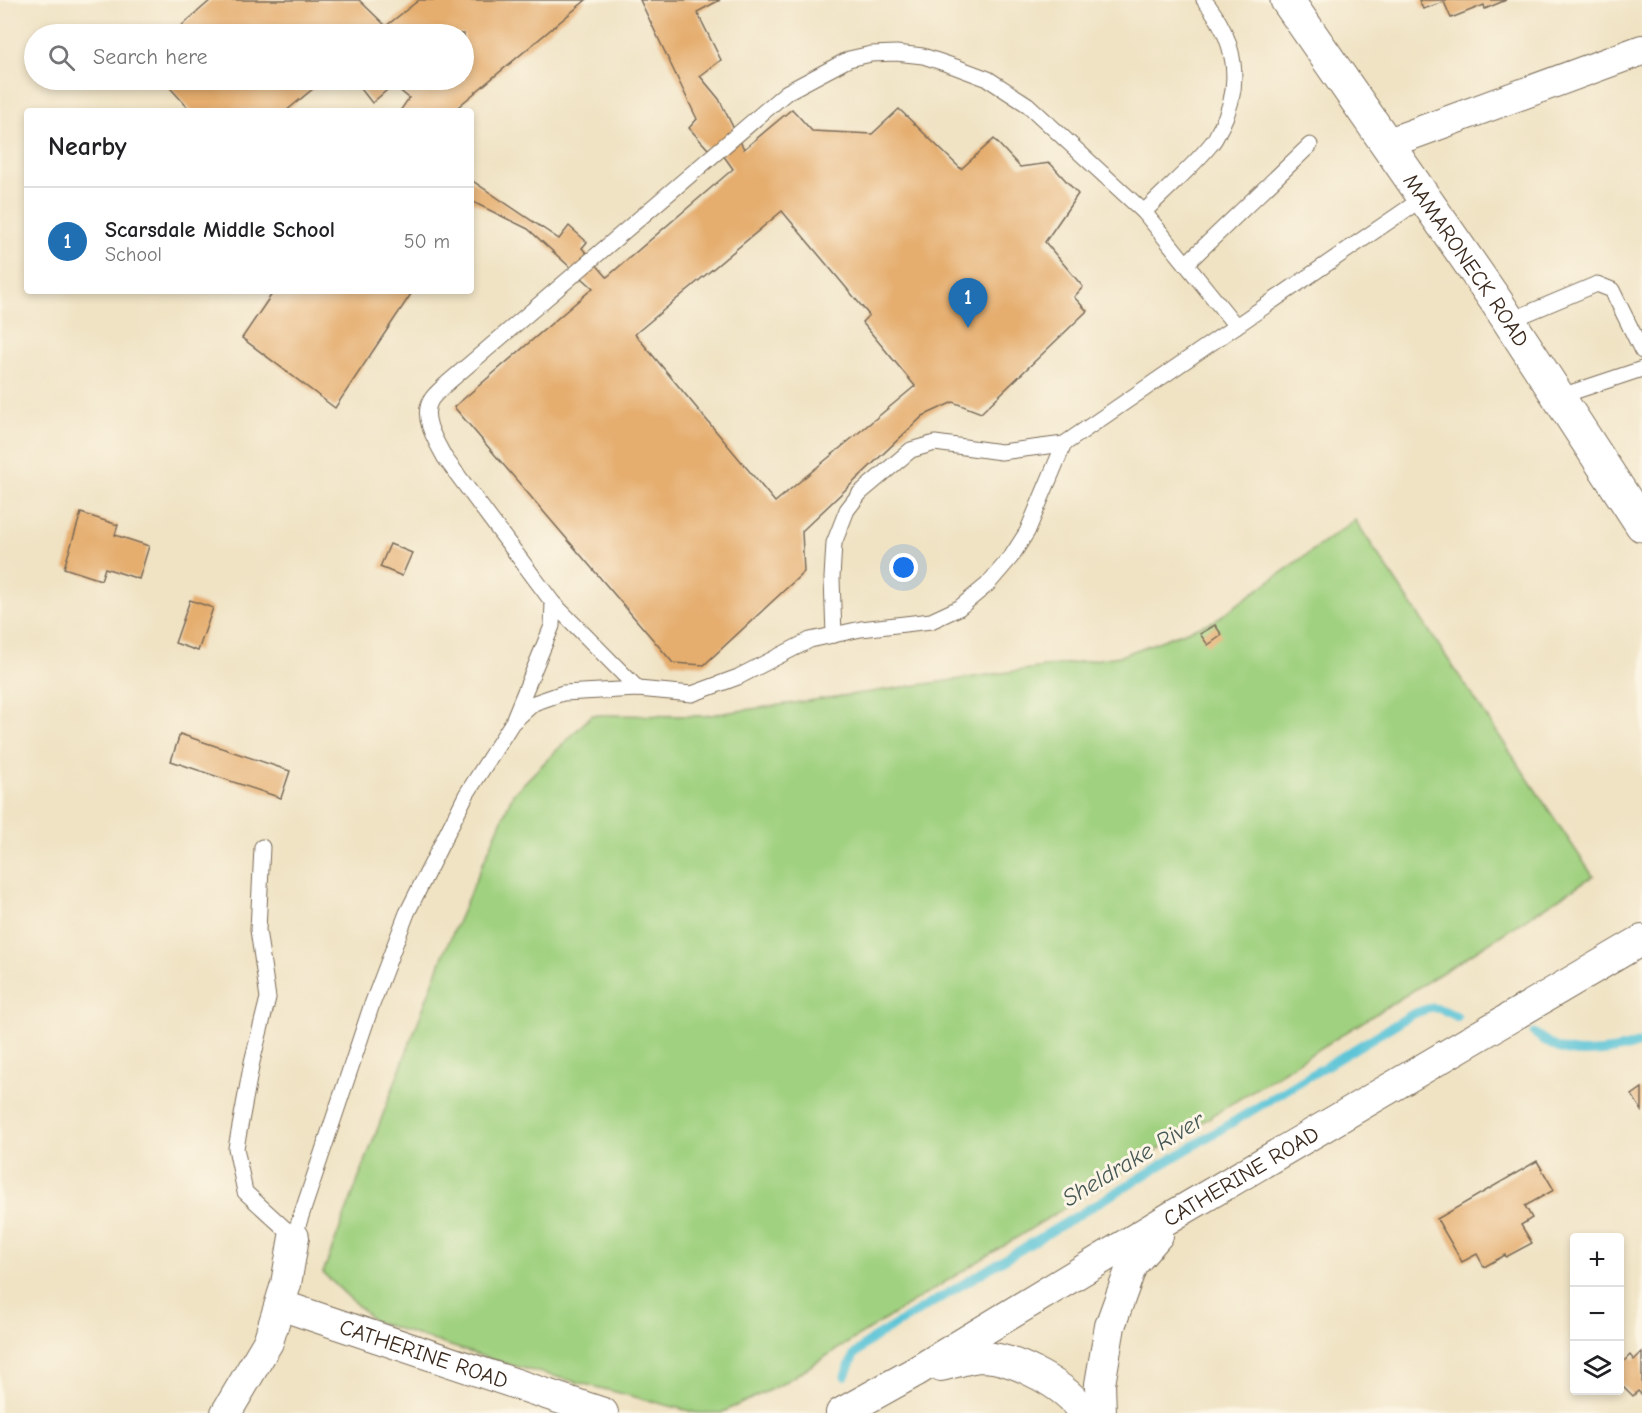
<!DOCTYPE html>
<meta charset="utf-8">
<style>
body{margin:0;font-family:"Comic Neue",sans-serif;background:#f2f2f2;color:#202124}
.controls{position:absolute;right:18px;bottom:18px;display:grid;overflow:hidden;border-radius:6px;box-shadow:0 3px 9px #0003}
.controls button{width:54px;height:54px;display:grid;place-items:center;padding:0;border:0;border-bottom:2px solid #e0e0e0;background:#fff;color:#202124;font:30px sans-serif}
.you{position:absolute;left:904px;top:568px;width:21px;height:21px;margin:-15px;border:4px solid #fff;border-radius:50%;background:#1a73e8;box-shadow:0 0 0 9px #1a73e833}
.badge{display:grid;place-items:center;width:39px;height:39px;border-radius:50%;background:#1f6fb2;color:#fff;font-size:20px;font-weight:700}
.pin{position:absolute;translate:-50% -50px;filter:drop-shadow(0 2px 3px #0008)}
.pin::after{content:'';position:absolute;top:32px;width:21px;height:18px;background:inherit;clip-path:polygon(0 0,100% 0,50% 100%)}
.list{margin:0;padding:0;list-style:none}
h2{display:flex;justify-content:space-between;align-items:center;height:78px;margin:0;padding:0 24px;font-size:26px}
h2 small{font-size:20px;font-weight:400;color:#757577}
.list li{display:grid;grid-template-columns:39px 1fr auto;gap:18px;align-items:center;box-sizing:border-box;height:108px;padding:0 24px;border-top:2px solid #e0e0e0}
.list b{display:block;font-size:22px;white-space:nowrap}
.list p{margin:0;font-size:20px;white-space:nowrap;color:#757577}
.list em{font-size:20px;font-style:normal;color:#757577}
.icon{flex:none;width:33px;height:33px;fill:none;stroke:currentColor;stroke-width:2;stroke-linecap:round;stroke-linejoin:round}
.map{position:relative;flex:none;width:1642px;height:1413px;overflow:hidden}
.search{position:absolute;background:#fff;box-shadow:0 3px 9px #0003;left:24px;top:24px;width:450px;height:66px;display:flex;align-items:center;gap:15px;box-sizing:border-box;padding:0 21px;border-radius:33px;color:#757577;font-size:22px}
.panel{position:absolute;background:#fff;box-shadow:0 3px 9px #0003;left:24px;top:108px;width:450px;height:186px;border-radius:6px}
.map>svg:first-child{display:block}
</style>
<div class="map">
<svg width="1642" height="1413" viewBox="0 0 1642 1413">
<rect width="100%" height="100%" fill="#fcf5e5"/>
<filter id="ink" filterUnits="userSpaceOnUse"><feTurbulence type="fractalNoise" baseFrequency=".0167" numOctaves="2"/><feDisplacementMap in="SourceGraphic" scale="12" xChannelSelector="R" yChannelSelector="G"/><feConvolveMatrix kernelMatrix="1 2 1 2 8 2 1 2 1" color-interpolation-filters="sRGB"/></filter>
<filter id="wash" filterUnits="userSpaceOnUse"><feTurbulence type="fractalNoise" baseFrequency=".008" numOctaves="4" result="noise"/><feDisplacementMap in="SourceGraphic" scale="24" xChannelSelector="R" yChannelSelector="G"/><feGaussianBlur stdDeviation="1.35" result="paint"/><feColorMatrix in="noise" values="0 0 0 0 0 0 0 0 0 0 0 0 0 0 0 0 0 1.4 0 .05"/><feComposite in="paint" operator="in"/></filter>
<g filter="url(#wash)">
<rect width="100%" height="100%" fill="#f0e3c4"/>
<path fill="#a0d180" stroke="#6e7e4f" stroke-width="1.5" d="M1355 520 1593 876 1454 965 780 1385 721 1413H697L503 1363 374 1321 323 1273 444 953 513 794 592 715 703 716 1120 656 1214 621Z"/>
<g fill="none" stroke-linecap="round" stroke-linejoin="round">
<g stroke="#5bc4d7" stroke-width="9">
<path d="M1534 1033C1541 1038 1550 1045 1558 1048 1579 1057 1622 1051 1642 1042"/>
<path d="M845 1376 854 1355 872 1339 1411 1015C1432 1006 1437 1005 1457 1017"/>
</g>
</g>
<g id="blocks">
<g fill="#e5ad6e" fill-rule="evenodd">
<path d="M211 0H359L386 26 419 0H586L453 111H400L409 98 393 85 372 103 354 80H464V34H172Z"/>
<path d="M640 0H720L697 12 721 60 700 76 719 99 744 149 792 109 812 131 872 134 899 109 961 169 994 139 1020 167 1050 163 1078 194 1045 242 1083 287 1074 297 1087 311 981 413 953 402 923 416 802 531 804 572 704 665 673 663 454 407 593 288 528 229 473 202 471 205V180L559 239 569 226 587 242 582 248 607 277 733 169 716 145 708 149 689 128 697 119ZM782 211 869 315 862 322 915 386 775 502 635 334Z"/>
<path d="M1419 0H1506L1485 9 1484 5 1451 18 1444 2 1423 9Z"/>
<path d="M163 80H319L320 83 286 111H191Z"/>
<path d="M274 291H413L335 408 242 338Z"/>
<path d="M81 513 118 525 115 535 149 546 139 579 105 568 101 580 64 568Z"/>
<path d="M390 544 412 553 402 576 380 567Z"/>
<path d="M190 600 213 608 198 651 175 643Z"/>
<path d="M1215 625 1222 635 1208 645 1200 634Z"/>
<path d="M180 734 290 771 281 798 171 761Z"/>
<path d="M1642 1088V1111L1632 1095Z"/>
<path d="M1537 1161 1554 1190 1525 1206 1532 1218 1521 1225 1532 1243 1506 1257 1505 1255 1484 1267 1477 1254 1462 1262 1437 1219Z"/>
<path d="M1642 1352V1395L1638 1391 1633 1396 1620 1383V1365L1630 1355 1634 1360Z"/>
</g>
</g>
</g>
<g filter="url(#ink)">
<use href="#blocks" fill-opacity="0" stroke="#7a6b58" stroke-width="1.5"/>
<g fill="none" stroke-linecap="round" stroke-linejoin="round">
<g stroke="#7a6b58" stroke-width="17">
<g id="service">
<path d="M1204 0C1235 38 1244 83 1221 127 1218 132 1216 139 1212 143 1192 168 1166 189 1144 212L1236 326 1423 198"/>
<path d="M1186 264 1310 145"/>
<path d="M1509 321 1597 284 1612 290 1642 351"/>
<path d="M1558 397 1642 369"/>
<path d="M834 635 832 578 834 543 847 510 860 493 911 450 935 443 1001 452 1064 444"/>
<path d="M638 689 553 603 445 458C437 443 420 417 431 400 434 395 440 390 444 386L787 92 849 59 871 54 896 53 923 56 956 67 988 79 1028 105 1144 212"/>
<path d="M514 718 552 626 553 603"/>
<path d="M262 847 258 930 268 998 252 1062 236 1148 245 1192 294 1237 371 1007 407 913 466 795 512 723 534 703 563 693 638 689 692 694 738 677 810 640 861 629 931 621 959 608 987 585 1011 557 1027 532 1064 444 1236 326"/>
</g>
</g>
<g stroke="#7a6b58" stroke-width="32">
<g id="minor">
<path d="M1386 144 1642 50"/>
<path id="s1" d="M280 1305 603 1413"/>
<path d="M941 1366C954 1363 970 1357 983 1357 1015 1358 1068 1386 1084 1413"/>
<path d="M226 1413 268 1342 286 1284 294 1237"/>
<path id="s2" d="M841 1413 915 1372 1174 1215 1642 940"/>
<path d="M1101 1413 1100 1384 1110 1326 1132 1265 1158 1235"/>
</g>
</g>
<g stroke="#7a6b58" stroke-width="35">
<g id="tertiary">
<path id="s3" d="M1287 0 1496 301 1642 525"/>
</g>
</g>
<use href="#service" stroke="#fff" stroke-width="15"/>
<use href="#minor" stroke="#fff" stroke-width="30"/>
<use href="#tertiary" stroke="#fff" stroke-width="33"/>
</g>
</g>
<g text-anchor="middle" stroke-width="6" stroke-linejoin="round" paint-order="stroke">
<g font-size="22" fill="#3b2a1e" stroke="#fcf5e5">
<text dy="8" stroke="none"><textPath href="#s3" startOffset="316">MAMARONECK ROAD</textPath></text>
<text dy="8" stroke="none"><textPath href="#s2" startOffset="465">CATHERINE ROAD</textPath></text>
<text dy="8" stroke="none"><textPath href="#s1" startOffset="152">CATHERINE ROAD</textPath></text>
</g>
<g font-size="24" font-style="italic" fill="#455856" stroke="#fcf5e5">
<text transform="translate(1133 1159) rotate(-31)" y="8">Sheldrake River</text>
</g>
</g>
</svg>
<div class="controls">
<button>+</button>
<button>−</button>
<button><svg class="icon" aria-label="layers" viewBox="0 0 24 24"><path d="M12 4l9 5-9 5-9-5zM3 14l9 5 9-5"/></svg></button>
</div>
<div class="you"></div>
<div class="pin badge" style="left:968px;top:328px">1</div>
<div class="search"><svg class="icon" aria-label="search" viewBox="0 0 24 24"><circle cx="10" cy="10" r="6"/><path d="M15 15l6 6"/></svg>Search here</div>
<section class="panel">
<h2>Nearby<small></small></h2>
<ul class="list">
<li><span class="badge">1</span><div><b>Scarsdale Middle School</b><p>School</p></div><em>50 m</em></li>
</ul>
</section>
</div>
